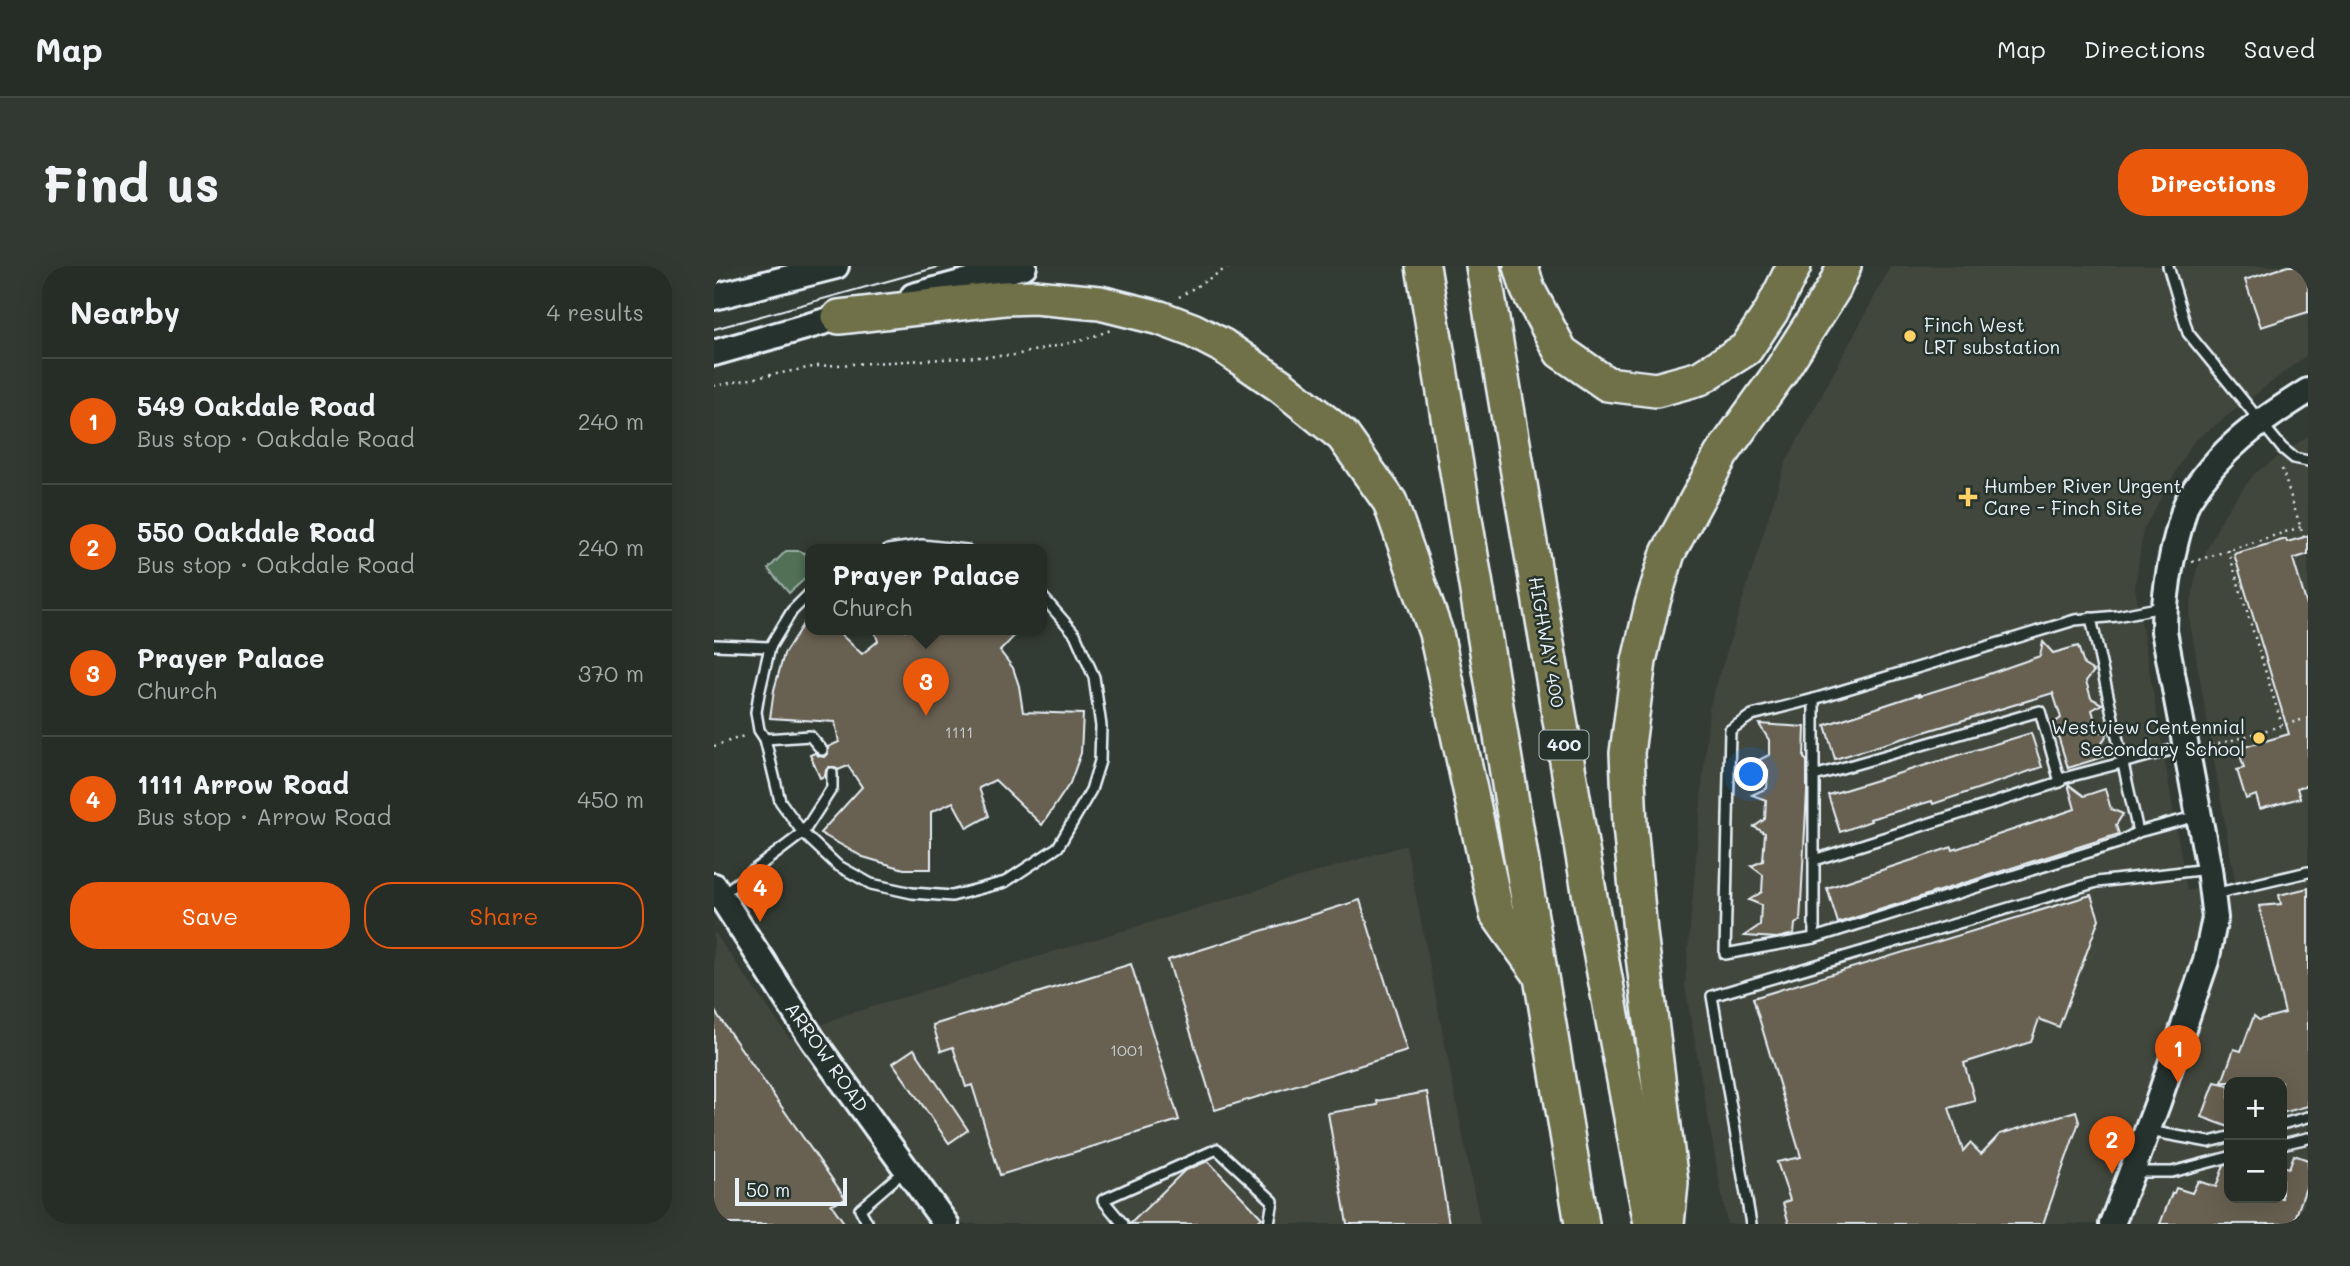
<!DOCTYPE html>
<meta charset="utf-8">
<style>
body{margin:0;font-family:Mali,sans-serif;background:#323933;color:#f1f3f6}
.controls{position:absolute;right:21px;bottom:21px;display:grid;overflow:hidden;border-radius:14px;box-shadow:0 7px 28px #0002}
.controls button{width:63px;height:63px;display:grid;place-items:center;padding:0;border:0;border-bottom:2px solid #424944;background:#262d27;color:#f1f3f6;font:35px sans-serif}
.scale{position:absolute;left:21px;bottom:18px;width:112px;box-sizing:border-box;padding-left:7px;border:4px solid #e8f1f8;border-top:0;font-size:19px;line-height:24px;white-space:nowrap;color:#e8f1f8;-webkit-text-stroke:5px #26332d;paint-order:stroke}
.you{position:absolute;left:1038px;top:509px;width:24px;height:24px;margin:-18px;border:5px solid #fff;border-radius:50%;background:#1a73e8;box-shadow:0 0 0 10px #1a73e833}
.badge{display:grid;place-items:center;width:46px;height:46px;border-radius:50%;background:#ea580c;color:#fff;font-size:23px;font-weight:700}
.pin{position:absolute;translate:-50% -58px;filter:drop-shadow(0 2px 4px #0008)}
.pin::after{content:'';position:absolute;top:37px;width:24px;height:21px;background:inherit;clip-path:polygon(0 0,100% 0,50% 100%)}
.popup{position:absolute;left:91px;top:278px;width:242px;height:91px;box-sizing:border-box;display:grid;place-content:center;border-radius:14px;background:#262d27;filter:drop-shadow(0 2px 5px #0005);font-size:23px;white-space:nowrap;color:#a4a8a7}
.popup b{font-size:26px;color:#f1f3f6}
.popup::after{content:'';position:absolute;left:50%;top:100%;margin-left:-14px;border:14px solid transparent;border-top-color:#262d27}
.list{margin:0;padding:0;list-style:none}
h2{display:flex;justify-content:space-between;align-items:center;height:91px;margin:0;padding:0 28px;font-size:30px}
h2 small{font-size:23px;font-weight:400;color:#a4a8a7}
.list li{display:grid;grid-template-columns:46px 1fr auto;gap:21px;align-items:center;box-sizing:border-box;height:126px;padding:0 28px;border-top:2px solid #424944}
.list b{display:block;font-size:26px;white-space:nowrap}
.list p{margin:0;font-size:23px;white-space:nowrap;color:#a4a8a7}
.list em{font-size:23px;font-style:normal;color:#a4a8a7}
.actions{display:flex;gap:14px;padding:21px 28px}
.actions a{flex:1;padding:16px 0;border:2px solid #ea580c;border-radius:28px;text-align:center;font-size:24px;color:#ea580c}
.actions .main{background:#ea580c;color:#fff}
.map{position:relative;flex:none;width:1594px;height:958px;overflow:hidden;border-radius:28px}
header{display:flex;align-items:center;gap:42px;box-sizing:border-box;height:98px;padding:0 35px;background:#262d27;border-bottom:2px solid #424944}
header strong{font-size:33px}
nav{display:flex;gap:38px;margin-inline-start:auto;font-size:24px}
.intro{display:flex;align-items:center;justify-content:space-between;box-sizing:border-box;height:168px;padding:0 42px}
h1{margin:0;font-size:49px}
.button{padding:18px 32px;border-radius:28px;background:#ea580c;color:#fff;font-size:24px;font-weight:700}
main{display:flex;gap:42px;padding:0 42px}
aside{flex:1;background:#262d27;border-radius:28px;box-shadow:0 7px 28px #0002}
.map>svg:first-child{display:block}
</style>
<header>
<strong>Map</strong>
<nav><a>Map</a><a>Directions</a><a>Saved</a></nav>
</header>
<div class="intro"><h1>Find us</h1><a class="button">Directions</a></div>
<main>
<aside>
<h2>Nearby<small>4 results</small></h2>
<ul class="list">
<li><span class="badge">1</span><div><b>549 Oakdale Road</b><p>Bus stop · Oakdale Road</p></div><em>240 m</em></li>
<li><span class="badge">2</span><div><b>550 Oakdale Road</b><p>Bus stop · Oakdale Road</p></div><em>240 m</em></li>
<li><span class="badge">3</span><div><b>Prayer Palace</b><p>Church</p></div><em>370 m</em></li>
<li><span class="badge">4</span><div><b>1111 Arrow Road</b><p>Bus stop · Arrow Road</p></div><em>450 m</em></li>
</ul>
<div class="actions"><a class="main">Save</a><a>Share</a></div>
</aside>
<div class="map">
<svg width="1594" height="958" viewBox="0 0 1594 958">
<rect width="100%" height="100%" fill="#333c34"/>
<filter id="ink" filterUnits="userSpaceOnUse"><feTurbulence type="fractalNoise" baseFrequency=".0143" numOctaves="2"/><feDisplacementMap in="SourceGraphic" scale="14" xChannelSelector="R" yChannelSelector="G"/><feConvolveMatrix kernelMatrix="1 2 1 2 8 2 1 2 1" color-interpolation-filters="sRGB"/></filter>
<g filter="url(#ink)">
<g fill="#43473d" fill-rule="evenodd">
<path d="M1177 0H1594V88L1478 177 1429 264 1421 322 1473 625 1521 615 1475 350 1483 303 1511 247 1540 208 1594 170V958H1013L971 720 995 443 1071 198ZM1515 816H1568V932H1515Z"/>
<path d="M692 579 766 958H0V666L76 773 128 750Z"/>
</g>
<path fill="#516f57" stroke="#9cb0a8" stroke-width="2" d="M72 285H86L92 288 93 311 75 327 54 303Z"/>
<g fill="#686151" stroke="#e8f1f8" stroke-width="2">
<path d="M1574 0H1594V46L1547 61 1531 14Z"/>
<path d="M1594 270V288L1579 293 1594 343V519L1583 522 1586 532 1546 543 1542 529 1532 533 1523 504 1530 502 1526 489 1529 488 1527 482 1575 468 1520 288 1572 273 1573 276Z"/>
<path d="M96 347V364H122L148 388 164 375 160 364H306L286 385 299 402 305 420 309 446 369 448 367 487 356 517 328 559 281 514 265 522 275 550 253 562 239 536 217 546V603H190L149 591 106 567 148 521 134 500 124 504 121 501H115L112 504 111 510 106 512 96 489 101 487 105 490 110 491 114 487V481L125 476 121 456 56 452 60 424 70 388Z"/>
<path d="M1329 376 1339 387 1364 380 1370 399 1380 405 1372 415 1377 432 1388 438 1378 444 1384 464 1393 468 1386 481 1389 491 1354 502 1340 457 1347 452 1339 427 1121 493 1111 459 1205 428V430L1266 411 1326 390Z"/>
<path d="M1045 458 1091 461 1090 492 1093 495V526L1086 655 1081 658 1080 668 1063 672 1030 670 1046 659 1047 639 1035 634 1048 626 1049 609 1037 600 1049 595 1051 567 1040 561 1051 553 1052 534 1038 529 1053 522 1054 504 1043 495 1055 489V474Z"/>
<path d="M1317 467 1328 501 1219 538 1218 535 1156 553 1157 555 1126 566 1114 529Z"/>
<path d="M1354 518 1370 530 1391 523 1397 543 1409 548 1402 559 1405 568 1124 657 1113 622 1238 581 1239 584 1361 543Z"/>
<path d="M1594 622V840L1568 847V816H1508L1520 783 1527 785 1540 750 1545 754 1571 747 1545 640 1567 638 1565 629Z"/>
<path d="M1377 629 1385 653 1345 761 1325 753 1317 776 1250 797 1261 835 1235 842 1249 885 1256 877 1267 888 1286 868 1362 845 1365 856 1329 958H1075L1069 937 1076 934 1063 896 1087 891 1039 732Z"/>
<path d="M646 634 693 785 501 844 454 694Z"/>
<path d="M417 698 465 854 286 909 258 819 252 821 239 781 227 785 219 759Z"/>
<path d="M0 744 132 933 117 938 131 958H0Z"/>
<path d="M200 783 254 864 235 877 179 797Z"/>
<path d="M1501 816 1515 819V861L1488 851Z"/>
<path d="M713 826 735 958H633L614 847 664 839 663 835Z"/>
<path d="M1580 889 1594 894V916L1579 958H1446L1458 927H1460L1462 922 1478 927 1484 915 1502 921 1510 899 1515 898V932H1568V900L1575 902Z"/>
<path d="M494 895 548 952 541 958H416L470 905Z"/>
</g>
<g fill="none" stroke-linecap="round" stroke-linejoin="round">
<g stroke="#e8f1f8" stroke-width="14">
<g id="lane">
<path d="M1454 0 1474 67 1568 182 1580 192 1594 195"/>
<path d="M174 284 208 279 253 284"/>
<path d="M96 327 78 345 56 381 45 428 42 446 45 464 51 473 66 535 89 567 123 599 157 618 198 627 238 630 291 616 344 581 377 524 386 495 387 460 380 411 361 368 328 330"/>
<path d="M1448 341 1403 350 1361 354 1100 433 1038 449 1016 464 1011 688 1100 672 1404 577 1424 566 1483 550"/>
<path d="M1377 352 1424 566"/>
<path d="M0 379 56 381"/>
<path d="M51 473 96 470 108 484"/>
<path d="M1346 513 1469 481"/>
<path d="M1100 594 1346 516 1326 445 1100 510"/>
<path d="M8 628 89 567 118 522V507"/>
<path d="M1500 628 1594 606"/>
<path d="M1100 672V433"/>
<path d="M1568 858 1594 851"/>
<path d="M1435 865 1495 876 1515 871"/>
<path d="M1568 878 1594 872"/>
<path d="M1420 906H1458L1515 891"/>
<path d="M154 958 146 943 191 904"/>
<path d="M409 958 389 934 503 883 559 935 555 958"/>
<path d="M1037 958 998 730 1383 616 1494 603"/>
</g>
</g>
<g stroke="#e8f1f8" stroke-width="30">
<g id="secondary">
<path d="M199 30 310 0"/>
<path d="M0 31 122 0"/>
<path d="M0 87 140 47"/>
<path d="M0 620 99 774 232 958"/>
<path d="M1398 958 1444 836 1492 695 1501 652 1495 603 1450 365C1450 328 1456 295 1466 259 1469 250 1470 240 1475 233 1505 183 1546 155 1594 125"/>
</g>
</g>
<g stroke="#e8f1f8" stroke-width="38">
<g id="highway">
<path d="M709 0 868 958"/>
<path d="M769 0 877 637 937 958"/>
<path d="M807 0 814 24 847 86 893 118 942 124 986 112 1032 83 1057 46 1080 0"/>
<path d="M125 51 290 32 320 31 386 37 446 52 478 64 509 80 567 120 629 170 676 236 722 367 783 648 825 707"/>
<path d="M953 958 957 917 926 666 916 559 913 487 925 395 938 339 954 287 1007 189 1065 108 1120 22 1130 0"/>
</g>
</g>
<g stroke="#e8f1f8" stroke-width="2.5" stroke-dasharray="2 5" stroke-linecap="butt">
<path d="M465 31 516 0"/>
<path d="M0 120 104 100 301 89 369 74 397 64"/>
<path d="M1568 203 1590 272"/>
<path d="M1514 284 1568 459"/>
<path d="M1478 296 1587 261"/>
<path d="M0 480 33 469"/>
<path d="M1491 482 1587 454"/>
</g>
<use href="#lane" stroke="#26332d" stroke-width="9"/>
<use href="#secondary" stroke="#26332d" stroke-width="24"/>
<use href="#highway" stroke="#70704a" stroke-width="33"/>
<path stroke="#e8f1f8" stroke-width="2" d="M0 63 228 0"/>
</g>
</g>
<g fill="#ffd166" stroke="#26332d" stroke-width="2.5">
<circle cx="1196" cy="70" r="7"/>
<path d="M1250.5 220.5h7v7h7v7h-7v7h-7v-7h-7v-7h7z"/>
<circle cx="1545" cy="472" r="7"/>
</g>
<g text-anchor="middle" stroke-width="5" stroke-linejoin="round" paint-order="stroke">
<g font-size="16" fill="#c8cdce">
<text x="245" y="472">1111</text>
<text x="413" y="790">1001</text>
</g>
<rect fill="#26332d" stroke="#aeb8bb" stroke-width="2" x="825.5" y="464.5" width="49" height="29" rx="5"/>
<g font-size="18" font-weight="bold" fill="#e8f1f8">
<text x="850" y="485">400</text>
</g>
<g font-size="19" fill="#e8f1f8" stroke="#26332d" text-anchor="start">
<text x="1210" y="66">Finch West<tspan x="1210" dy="22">LRT substation</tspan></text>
<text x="1270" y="227">Humber River Urgent<tspan x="1270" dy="22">Care - Finch Site</tspan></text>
<text x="1531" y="468" text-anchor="end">Westview Centennial<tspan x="1531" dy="22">Secondary School</tspan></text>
</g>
<g font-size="19" fill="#e8f1f8" stroke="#26332d">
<text transform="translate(833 376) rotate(80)" y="7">HIGHWAY 400</text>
<text transform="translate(113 791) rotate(55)" y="7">ARROW ROAD</text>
</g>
</g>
</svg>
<div class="controls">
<button>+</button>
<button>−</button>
</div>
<div class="scale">50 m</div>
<div class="you"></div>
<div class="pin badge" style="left:1464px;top:817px">1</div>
<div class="pin badge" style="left:1398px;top:908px">2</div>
<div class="pin badge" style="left:212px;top:450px">3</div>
<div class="popup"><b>Prayer Palace</b>Church</div>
<div class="pin badge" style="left:46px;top:656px">4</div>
</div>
</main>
